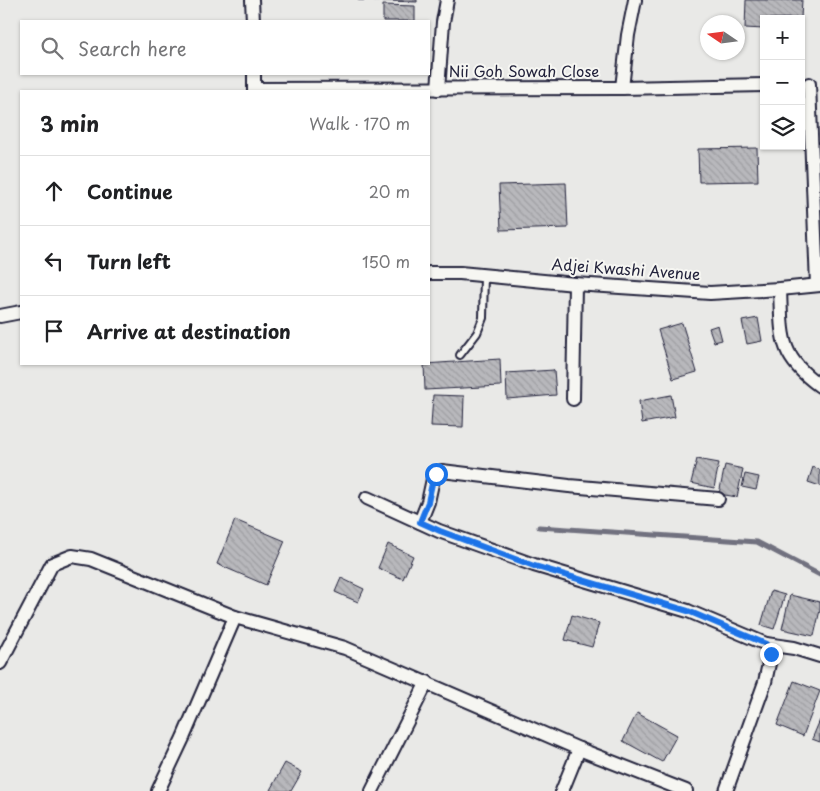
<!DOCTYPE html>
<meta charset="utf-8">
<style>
body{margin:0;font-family:"Playpen Sans",sans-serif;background:#f6f6f6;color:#202124}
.controls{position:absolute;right:15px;top:15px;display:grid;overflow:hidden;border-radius:0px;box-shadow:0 1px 4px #0004}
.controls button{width:45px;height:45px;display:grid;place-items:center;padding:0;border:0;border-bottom:1px solid #e0e0e0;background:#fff;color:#202124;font:25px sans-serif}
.compass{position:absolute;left:700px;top:15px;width:45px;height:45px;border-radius:50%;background:#fff;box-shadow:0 1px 4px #0004;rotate:283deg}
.stop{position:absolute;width:15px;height:15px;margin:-11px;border:4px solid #1a73e8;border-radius:50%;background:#fff}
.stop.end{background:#1a73e8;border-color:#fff;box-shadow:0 1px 5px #0008}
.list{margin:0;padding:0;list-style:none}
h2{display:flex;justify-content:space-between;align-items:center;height:65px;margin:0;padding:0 20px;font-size:21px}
h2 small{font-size:16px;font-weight:400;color:#757577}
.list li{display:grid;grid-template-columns:32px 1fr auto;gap:15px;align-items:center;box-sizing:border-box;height:70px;padding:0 20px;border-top:1px solid #e0e0e0}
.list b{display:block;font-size:19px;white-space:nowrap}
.list em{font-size:16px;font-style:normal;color:#757577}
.icon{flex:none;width:28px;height:28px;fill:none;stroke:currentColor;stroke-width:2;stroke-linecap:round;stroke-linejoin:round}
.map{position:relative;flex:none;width:820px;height:791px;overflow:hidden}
.search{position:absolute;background:#fff;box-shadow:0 1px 4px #0004;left:20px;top:20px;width:410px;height:55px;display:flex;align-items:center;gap:12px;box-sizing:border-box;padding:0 18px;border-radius:0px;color:#757577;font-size:19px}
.panel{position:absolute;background:#fff;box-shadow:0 1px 4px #0004;left:20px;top:90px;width:410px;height:275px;border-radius:0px}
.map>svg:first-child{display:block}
</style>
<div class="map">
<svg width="820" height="791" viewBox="0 0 820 791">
<defs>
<pattern id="building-back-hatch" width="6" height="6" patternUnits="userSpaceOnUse" patternTransform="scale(1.25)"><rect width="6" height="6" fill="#b8b8bc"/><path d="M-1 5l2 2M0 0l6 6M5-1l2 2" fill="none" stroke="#9e9ea2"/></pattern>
</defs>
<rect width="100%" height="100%" fill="#e9e9e7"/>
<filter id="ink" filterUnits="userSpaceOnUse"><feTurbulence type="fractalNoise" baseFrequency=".02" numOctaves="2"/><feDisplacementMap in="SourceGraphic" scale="10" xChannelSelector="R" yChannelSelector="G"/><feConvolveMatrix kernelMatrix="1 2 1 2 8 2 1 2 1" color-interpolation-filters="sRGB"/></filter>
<g filter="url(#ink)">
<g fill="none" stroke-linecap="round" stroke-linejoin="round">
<path stroke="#71717f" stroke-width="5" d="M539 527 757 542 820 575"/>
</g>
<g fill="url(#building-back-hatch)" stroke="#22223b">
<path d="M358 0H417V2Z"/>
<path d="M746 0H802L801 18 764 19V29L745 28Z"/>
<path d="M383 5 415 6V21H383Z"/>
<path d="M757 148 758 181 699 182 698 149Z"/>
<path d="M566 183 568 228 501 230 499 185Z"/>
<path d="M758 318 762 341 747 344 742 321Z"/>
<path d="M682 323 697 372 673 379 658 330Z"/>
<path d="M718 325 722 340 714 342 709 328Z"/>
<path d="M500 359 501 386 425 390 424 364Z"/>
<path d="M554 370 556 395 507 399 506 373Z"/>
<path d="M433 395 464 396 463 427 431 426Z"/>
<path d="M671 395 675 417 642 423 639 401Z"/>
<path d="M697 459 719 463 714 488 691 483Z"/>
<path d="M725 465 743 469 737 497 719 494Z"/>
<path d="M813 467 820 470V486L808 482Z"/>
<path d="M745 474 759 477 756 490 742 487Z"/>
<path d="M235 520 285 541 266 585 217 564Z"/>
<path d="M388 544 413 556 403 579 378 568Z"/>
<path d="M341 578 364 589 358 602 335 592Z"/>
<path d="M771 591 785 595 774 629 761 625Z"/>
<path d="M790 595 820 602V610L814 636 782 629Z"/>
<path d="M572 615 599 623 592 647 565 640Z"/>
<path d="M794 681 820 691 803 736 777 725Z"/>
<path d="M637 713 677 735 662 762 623 741Z"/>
<path d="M820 720V742L812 739Z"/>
<path d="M285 763 302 772 291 791H271L270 790Z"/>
</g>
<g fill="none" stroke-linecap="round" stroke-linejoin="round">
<g stroke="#22223b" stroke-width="10">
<path id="lane" d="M460 355 477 333 483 318 484 275"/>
</g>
<g stroke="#22223b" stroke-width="16">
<g id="street">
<path d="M252 0 253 21"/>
<path d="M254 74V91"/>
<path d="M809 84 817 285"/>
<path d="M622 88 628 35 635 0"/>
<path d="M254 89 622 88 764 85"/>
<path d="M438 89 443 22 447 0"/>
<path d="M429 273H460L575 284 710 293 780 289 820 285"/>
<path d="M780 289C782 336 778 356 820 386"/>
<path d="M0 316 21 312"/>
<path d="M573 399 575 284"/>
<path d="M367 498 439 531 534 565 688 611 766 644 771 654 765 682 726 791"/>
<path d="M420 522 428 502 433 479 437 474 442 471 569 486 718 499"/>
<path d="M766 644 794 648 820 656"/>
<path d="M0 663 52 564 72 556 91 559 235 617 345 648 579 749 686 791"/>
<path d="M158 791 183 738 235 617"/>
<path d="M372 791 427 682"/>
<path d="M562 791 579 749"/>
</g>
</g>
<use href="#lane" stroke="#f6f6f2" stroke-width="6"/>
<use href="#street" stroke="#f6f6f2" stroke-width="12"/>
</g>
</g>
<g fill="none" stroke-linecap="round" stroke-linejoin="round" filter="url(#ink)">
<path stroke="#1a73e8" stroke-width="6" d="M436 474 433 479 428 502 420 522 440 531 534 566 688 611 766 644 771 654"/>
</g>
<g text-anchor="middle" stroke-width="4" stroke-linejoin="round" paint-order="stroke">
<g font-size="15" fill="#22223b" stroke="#f6f6f2">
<text x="524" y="77">Nii Goh Sowah Close</text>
<text transform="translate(626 270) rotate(4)" y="5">Adjei Kwashi Avenue</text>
</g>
</g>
</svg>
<div class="controls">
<button>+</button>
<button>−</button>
<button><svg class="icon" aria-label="layers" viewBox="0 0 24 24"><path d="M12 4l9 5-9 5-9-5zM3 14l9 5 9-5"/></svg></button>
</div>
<svg class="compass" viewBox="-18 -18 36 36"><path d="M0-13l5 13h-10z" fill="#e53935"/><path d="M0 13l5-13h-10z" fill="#757577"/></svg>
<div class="stop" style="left:436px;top:474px"></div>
<div class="stop end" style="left:771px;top:654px"></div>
<div class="search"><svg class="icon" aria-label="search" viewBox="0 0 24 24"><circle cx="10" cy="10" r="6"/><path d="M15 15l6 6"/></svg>Search here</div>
<section class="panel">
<h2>3 min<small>Walk · 170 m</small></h2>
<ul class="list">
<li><svg class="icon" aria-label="ahead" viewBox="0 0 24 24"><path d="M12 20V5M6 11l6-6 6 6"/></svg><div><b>Continue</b></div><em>20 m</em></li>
<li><svg class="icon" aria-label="left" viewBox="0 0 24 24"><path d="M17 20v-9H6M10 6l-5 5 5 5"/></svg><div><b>Turn left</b></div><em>150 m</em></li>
<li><svg class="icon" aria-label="arrive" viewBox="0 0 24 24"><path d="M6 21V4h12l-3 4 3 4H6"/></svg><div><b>Arrive at destination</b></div></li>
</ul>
</section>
</div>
